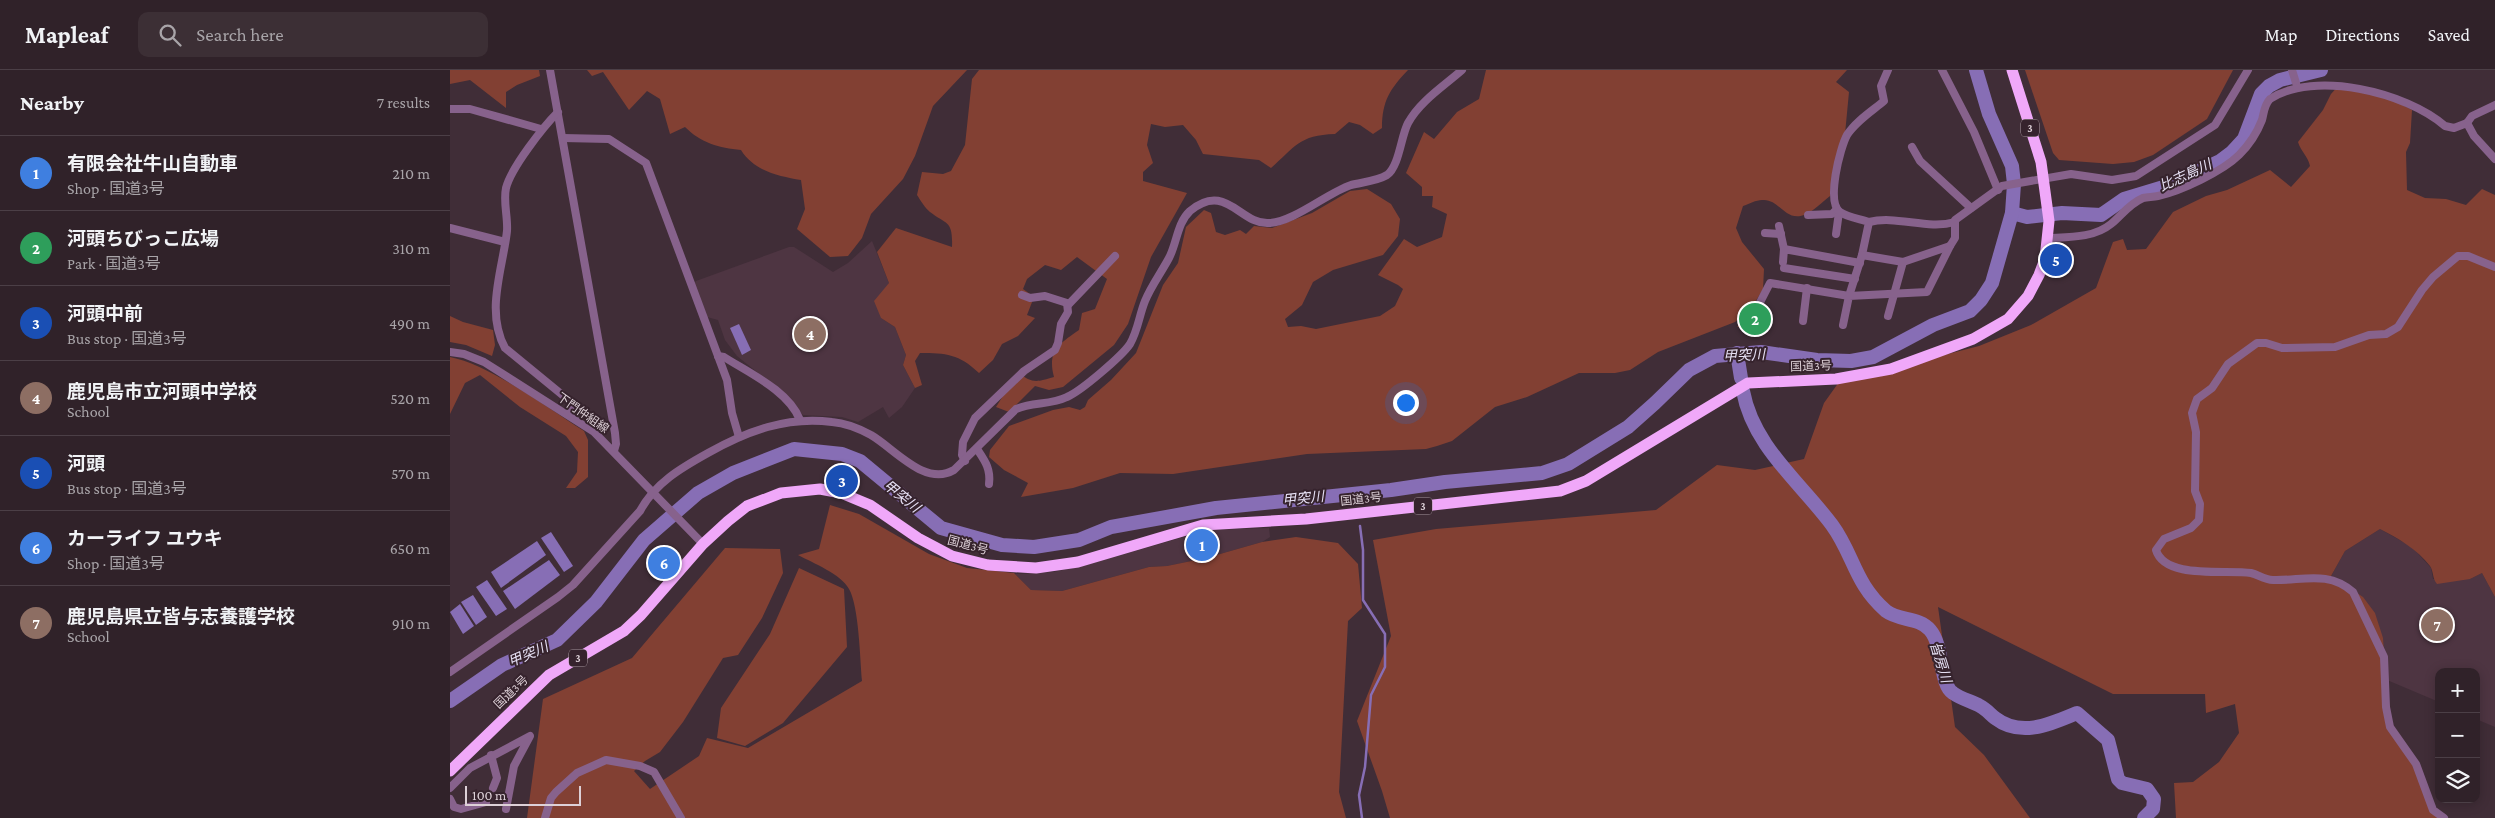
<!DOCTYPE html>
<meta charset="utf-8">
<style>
body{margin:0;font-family:"Crimson Pro","Noto Sans JP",serif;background:#3c2f35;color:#f1f3f6}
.controls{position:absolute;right:15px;bottom:15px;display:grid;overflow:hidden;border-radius:10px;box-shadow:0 2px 12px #0003}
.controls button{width:45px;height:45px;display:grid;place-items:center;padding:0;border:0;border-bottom:1px solid #4b3f46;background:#302229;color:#f1f3f6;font:25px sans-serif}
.scale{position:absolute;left:15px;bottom:12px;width:116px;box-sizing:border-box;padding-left:5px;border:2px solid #ddd0d7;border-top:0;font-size:14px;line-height:18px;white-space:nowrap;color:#ddd0d7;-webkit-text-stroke:4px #36232d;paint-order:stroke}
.you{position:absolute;left:955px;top:332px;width:18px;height:18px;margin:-12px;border:4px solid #fff;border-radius:50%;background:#1a73e8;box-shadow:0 0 0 8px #1a73e833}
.badge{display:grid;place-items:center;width:32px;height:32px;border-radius:50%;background:#1a73e8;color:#fff;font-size:16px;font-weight:700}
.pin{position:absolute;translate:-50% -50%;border:2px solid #fff;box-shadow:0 1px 5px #0006}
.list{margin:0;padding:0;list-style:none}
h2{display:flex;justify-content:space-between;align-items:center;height:65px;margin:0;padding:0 20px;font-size:21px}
h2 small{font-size:16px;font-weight:400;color:#a8a4a8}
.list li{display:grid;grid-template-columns:32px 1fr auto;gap:15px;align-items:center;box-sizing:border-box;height:75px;padding:0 20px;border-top:1px solid #4b3f46}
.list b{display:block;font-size:19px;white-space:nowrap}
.list p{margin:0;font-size:16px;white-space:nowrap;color:#a8a4a8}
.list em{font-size:16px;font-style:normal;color:#a8a4a8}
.icon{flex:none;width:28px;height:28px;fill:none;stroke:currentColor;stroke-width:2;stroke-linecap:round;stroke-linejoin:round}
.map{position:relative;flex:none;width:2045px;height:748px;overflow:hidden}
header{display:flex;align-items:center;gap:30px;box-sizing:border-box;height:70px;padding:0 25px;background:#302229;border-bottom:1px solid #4b3f46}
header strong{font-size:24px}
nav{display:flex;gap:28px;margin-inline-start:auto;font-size:18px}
.search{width:350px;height:45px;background:#3c2f35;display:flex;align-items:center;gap:12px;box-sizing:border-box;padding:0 18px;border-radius:10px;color:#a8a4a8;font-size:19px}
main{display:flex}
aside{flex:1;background:#302229}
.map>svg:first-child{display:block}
</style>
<header>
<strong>Mapleaf</strong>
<div class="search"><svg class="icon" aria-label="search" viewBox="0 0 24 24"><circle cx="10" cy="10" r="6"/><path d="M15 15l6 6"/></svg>Search here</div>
<nav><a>Map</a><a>Directions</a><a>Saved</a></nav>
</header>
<main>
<aside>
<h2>Nearby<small>7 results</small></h2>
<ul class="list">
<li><span class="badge" style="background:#3f7fe0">1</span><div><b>有限会社牛山自動車</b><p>Shop · 国道3号</p></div><em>210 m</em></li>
<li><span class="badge" style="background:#2e9e5b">2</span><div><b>河頭ちびっこ広場</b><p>Park · 国道3号</p></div><em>310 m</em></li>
<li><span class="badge" style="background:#1a4fb4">3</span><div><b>河頭中前</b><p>Bus stop · 国道3号</p></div><em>490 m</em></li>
<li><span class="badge" style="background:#8d6e63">4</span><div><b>鹿児島市立河頭中学校</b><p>School</p></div><em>520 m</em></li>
<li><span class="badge" style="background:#1a4fb4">5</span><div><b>河頭</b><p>Bus stop · 国道3号</p></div><em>570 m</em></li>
<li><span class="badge" style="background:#3f7fe0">6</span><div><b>カーライフ ユウキ</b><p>Shop · 国道3号</p></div><em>650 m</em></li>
<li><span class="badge" style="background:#8d6e63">7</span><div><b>鹿児島県立皆与志養護学校</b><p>School</p></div><em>910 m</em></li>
</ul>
</aside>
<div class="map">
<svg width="2045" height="748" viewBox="0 0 2045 748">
<rect width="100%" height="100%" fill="#402d37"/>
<g fill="#4e3542">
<path d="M422 171 439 213 431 248 445 257 456 285 453 295 465 318 452 337 439 348 433 337 408 352 392 347 353 345 329 320 287 286 275 270 268 250 257 247 244 214 246 211 339 177H344L383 202 398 193Z"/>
<path d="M819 458 820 467 812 472 756 488 717 496 699 497 612 521 581 520 565 504 603 502 633 496 758 460Z"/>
<path d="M1930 459 1962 477 1981 498 1983 509H2020L2032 503 2045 527V657L2026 649V602H1989V632L1937 610 1892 515 1881 506 1895 481Z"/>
</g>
<g fill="#824033">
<path d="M0 0H89L90 6 67 15 56 22V38L20 10 0 14Z"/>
<path d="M137 0H517L483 36 465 86 453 109 421 144 412 168 398 186 380 187 347 159 355 139 351 110C328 106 304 101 291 80 269 78 251 73 235 57L220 64 210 29 197 21 179 40 153 2 142 6Z"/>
<path d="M529 0H958C940 19 932 31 932 58L923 64 910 55 899 52 885 64C849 65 845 77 821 98L809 90 753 84 746 70 733 55 715 57 701 54 697 75 703 93 693 102V111L737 123 701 187 678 254 664 275 613 317 599 320 585 316 559 342 546 337 568 302C582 314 587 312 604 307 597 281 609 274 629 260L632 243 645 239 657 209 627 187 611 200 595 195 577 209 573 219 584 227 577 245 585 248 568 266 552 274 543 290 529 303C509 284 496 283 470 283L465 291 472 315 465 318 453 295 456 285 445 257 431 248 424 231 439 213 427 182 446 158 502 177C503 150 497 155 480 142 475 138 471 131 467 125L472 102 493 104 501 101 515 75 522 9Z"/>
<path d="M1036 0H1397L1386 12 1399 22 1395 64 1380 126C1373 131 1363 142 1354 145 1335 152 1329 128 1312 130 1306 130 1299 134 1293 136L1286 158 1292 172 1314 199 1313 219 1301 239 1285 252 1208 282 1180 300 1165 303H1129L1077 327 1045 337 1002 371 987 376 976 379 857 384 723 404 670 403 623 418 571 427 578 413 554 400 539 387 540 380 559 356 603 340 619 337 630 340 635 337 638 330 661 310 686 283 713 215 728 193 736 157 754 140 761 143 766 162 775 165 790 160 796 164 804 156 822 158 862 143 900 121 917 119 941 134 950 149 948 166 933 185 883 200 863 212 852 235 835 249 838 257 851 256 866 259 930 246 945 236 953 219 948 215 928 205 954 169 967 177 992 167 997 144 982 137 983 126H972V117L956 103 974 62 984 69 1007 42 1029 29Z"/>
<path d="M1575 0H1783L1757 49 1703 85 1684 92 1663 94 1609 90 1603 83Z"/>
<path d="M1890 14 1928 22 1962 40 1960 73 1956 82 1957 120 1975 128 1996 129 2016 135 2032 119 2045 125V527L2032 503 2020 509 1987 514C1982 508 1984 502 1980 496 1967 479 1949 469 1930 459L1895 481 1881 506 1913 527 1925 543 1933 568 1938 645 1991 748H1726L1724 713 1743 712 1769 692 1789 663 1785 634 1756 643 1755 624H1663L1488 537 1505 657 1534 685 1580 748H940L932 721 907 651 941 566 923 470 986 459 1206 440 1267 395 1305 400 1354 389 1374 333 1389 312 1529 276 1581 255 1646 218 1663 172 1673 169 1677 180 1696 179 1723 142 1756 126 1777 120 1820 100 1841 117 1860 96C1858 86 1851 82 1848 72L1873 40 1881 24Z"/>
<path d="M1301 244 1314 246 1312 257H1287Z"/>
<path d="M0 246 13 252 43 260 45 275 42 286 16 275 0 272Z"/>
<path d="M0 287C41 295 97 338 134 361L138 370V407L125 418H116L127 402 128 382 116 366 70 337 30 305 15 313 0 344Z"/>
<path d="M380 435 409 444 479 484 517 498 564 503 581 520 612 521 699 497 717 496 756 488 812 472 846 467 888 473 908 494 912 538 898 551 889 722 896 748H77L93 629 182 588 275 478 330 479 333 503 312 548 288 585 273 588 233 652 210 682 195 691 184 701 200 719 249 686 257 668 298 678 412 611C410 589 409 536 399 519 391 504 363 493 348 485L369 479Z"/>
<path d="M349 498 394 519 397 577 333 653 295 676 267 668 271 638 320 564Z"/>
</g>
<g fill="#876eb5">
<path d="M289 254 301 280 292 285 280 258Z"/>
<path d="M101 462 123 496 114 502 91 468Z"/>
<path d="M87 471 96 485 51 518 41 502Z"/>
<path d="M99 490 110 505 65 539 53 521Z"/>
<path d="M37 510 57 539 46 546 26 517Z"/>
<path d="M23 525 37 547 26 555 11 532Z"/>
<path d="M10 534 24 556 13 564 0 542Z"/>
</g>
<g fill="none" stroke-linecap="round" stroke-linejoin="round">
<path stroke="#876eb5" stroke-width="2.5" d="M910 456 913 480V530L935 564V597L921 625 915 697 909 725 912 748"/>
<g stroke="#876eb5" stroke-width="14">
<path d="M1562 143 1577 147 1612 143 1651 145 1674 129 1717 116 1770 91 1782 82 1794 69 1811 24 1819 16 1830 10 1871 0"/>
<path d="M1287 283 1291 308"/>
<path d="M1293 321C1303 376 1350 412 1382 455 1404 485 1404 513 1436 541 1449 551 1469 547 1480 560 1494 576 1489 614 1503 623 1511 629 1521 631 1530 636 1536 639 1540 644 1545 648 1571 668 1601 654 1627 643L1658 670 1668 709 1672 713 1697 719 1704 729 1703 739 1694 748"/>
<path d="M0 631 52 595 107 570 146 532 194 470 248 423 283 403 344 379 392 384 410 391 491 458 552 475 584 477 629 470 661 457 766 438 941 420 995 412 1092 403 1118 394 1178 357 1205 333 1239 300 1265 286 1311 282 1367 290 1401 291 1423 287 1483 255 1520 241 1531 230 1542 213 1562 143 1564 114 1562 96 1539 44 1526 0"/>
</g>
<g stroke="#87628c" stroke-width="8">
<path d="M100 0 165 363 166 374 164 381"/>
<path d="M1492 0 1524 62 1548 120"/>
<path d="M1842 0 1846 13"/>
<path d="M0 39H20L91 59"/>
<path d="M108 42C93 57 61 98 56 118 53 132 58 147 57 161 53 198 35 241 55 278L121 332 124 336 118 344"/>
<path d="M2017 53 2022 46 2045 35"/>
<path d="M113 68 159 69 196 93 277 310 282 343 289 367"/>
<path d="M1462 77 1470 91 1521 138"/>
<path d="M1358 145 1382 144 1387 139"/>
<path d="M1419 152C1447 145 1477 160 1505 152"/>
<path d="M1329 156 1334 179"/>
<path d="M0 158 55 172"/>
<path d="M1315 163 1331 164"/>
<path d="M1386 164 1389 142"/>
<path d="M1599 168C1619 167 1644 168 1661 154 1672 145 1679 134 1693 128 1698 127 1703 127 1708 126 1731 121 1773 101 1789 85 1799 75 1807 63 1812 50 1814 43 1814 35 1820 29 1864 0 1956 22 1995 56L2004 58 2017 53 2024 66 2045 89"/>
<path d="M1412 185 1419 152C1410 149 1397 147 1390 142 1376 132 1390 78 1397 65 1406 51 1422 41 1434 31L1431 16 1438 0"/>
<path d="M1333 192 1334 179 1410 193"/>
<path d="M1334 198 1405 209"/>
<path d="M618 235 665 186"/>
<path d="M1438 246 1453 192"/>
<path d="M1299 247 1304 244 1320 213 1399 226 1412 185 1453 192 1500 176 1505 168V150L1552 116 1621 104 1662 110 1686 106 1765 55 1798 0"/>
<path d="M1353 251 1357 218"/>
<path d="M1393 255 1399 226 1477 222 1500 176"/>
<path d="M0 282 14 284 34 292 144 362 253 474"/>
<path d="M268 286 274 287C299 303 339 321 350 350"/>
<path d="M527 379C535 391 541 399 539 414"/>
<path d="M515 391 512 385 513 372 525 348 574 301 605 280 608 273 611 254 618 242 617 233 595 226 580 228 572 225"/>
<path d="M0 602 108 527 123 515 190 441C205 413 231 398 258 383 297 361 337 346 382 352 395 353 410 359 421 365 445 379 475 417 504 400L566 339C582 332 601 335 617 327 631 321 672 286 680 274 688 260 689 246 695 231 701 216 711 203 719 188 727 173 727 153 740 141 776 111 790 155 819 153 844 152 877 123 901 115 913 112 927 111 937 105 949 97 951 66 958 53 970 31 994 16 1012 0"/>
<path d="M41 685 47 708 43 718"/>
<path d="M0 718 20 698 80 666 64 696 56 739"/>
<path d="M0 729 4 737 11 739 36 732"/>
<path d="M95 748 101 728 106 722 127 703 156 690 190 696 204 702 231 748"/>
<path d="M1994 748 1983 740 1966 694 1940 657 1936 637 1934 587 1903 522C1878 500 1852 511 1823 510 1814 510 1809 505 1801 503 1777 499 1715 510 1706 480L1714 469 1741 458 1749 450 1750 434 1745 421 1746 362 1742 343 1747 329 1762 318 1778 294 1807 273H1816L1832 278 1885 277 1919 265 1936 264 1948 257 1972 220 1983 207 2008 186H2018L2045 197"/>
</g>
<path stroke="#f0a8f9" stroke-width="11" d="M0 701 99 605 174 561 191 545 253 474 278 451 297 436 331 423 370 419 391 423 420 435 468 468 502 486 538 495 586 498 628 492 753 455 856 449 1110 421 1136 411 1298 313 1386 309 1441 299 1523 269 1558 249 1578 226 1589 205 1595 189 1599 151 1591 92 1562 0"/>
</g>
<g text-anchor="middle" stroke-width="4" stroke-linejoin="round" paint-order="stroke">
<g fill="#36232d" stroke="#ab9ca4" stroke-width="1">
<rect x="1571" y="49.5" width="18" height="17" rx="4"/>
<rect x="964" y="427.5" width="18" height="17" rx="4"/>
<rect x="119" y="579.5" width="18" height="17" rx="4"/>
</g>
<g font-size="11" font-weight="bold" fill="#ddd0d7">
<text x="1580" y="62">3</text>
<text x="973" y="440">3</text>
<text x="128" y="592">3</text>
</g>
<g font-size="12" fill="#ddd0d7" stroke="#36232d">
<text transform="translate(1361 296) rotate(-2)" y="4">国道3号</text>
<text transform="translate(133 343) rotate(35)" y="4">下門仲組線</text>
<text transform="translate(911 429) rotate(-6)" y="4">国道3号</text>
<text transform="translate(518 475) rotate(15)" y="4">国道3号</text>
<text transform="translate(61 622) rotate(-44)" y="4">国道3号</text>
</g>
<g font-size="14" font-style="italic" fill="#e6e0f4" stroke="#36232d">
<text transform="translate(1735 105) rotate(-25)" y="5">比志島川</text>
<text transform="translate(1294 285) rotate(-3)" y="5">甲突川</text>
<text transform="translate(452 426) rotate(39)" y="5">甲突川</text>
<text transform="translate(853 428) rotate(-6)" y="5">甲突川</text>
<text transform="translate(78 584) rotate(-24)" y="5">甲突川</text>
<text transform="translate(1491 592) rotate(73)" y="5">皆房川</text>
</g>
</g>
</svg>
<div class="controls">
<button>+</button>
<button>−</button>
<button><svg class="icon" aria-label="layers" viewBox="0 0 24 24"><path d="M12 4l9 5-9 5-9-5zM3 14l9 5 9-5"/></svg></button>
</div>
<div class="scale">100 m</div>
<div class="you"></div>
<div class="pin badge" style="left:752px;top:475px;background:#3f7fe0">1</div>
<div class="pin badge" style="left:1305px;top:249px;background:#2e9e5b">2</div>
<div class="pin badge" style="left:392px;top:411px;background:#1a4fb4">3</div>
<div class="pin badge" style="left:360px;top:264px;background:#8d6e63">4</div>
<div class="pin badge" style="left:1606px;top:190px;background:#1a4fb4">5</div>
<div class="pin badge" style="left:214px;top:493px;background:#3f7fe0">6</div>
<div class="pin badge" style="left:1987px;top:555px;background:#8d6e63">7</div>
</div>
</main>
